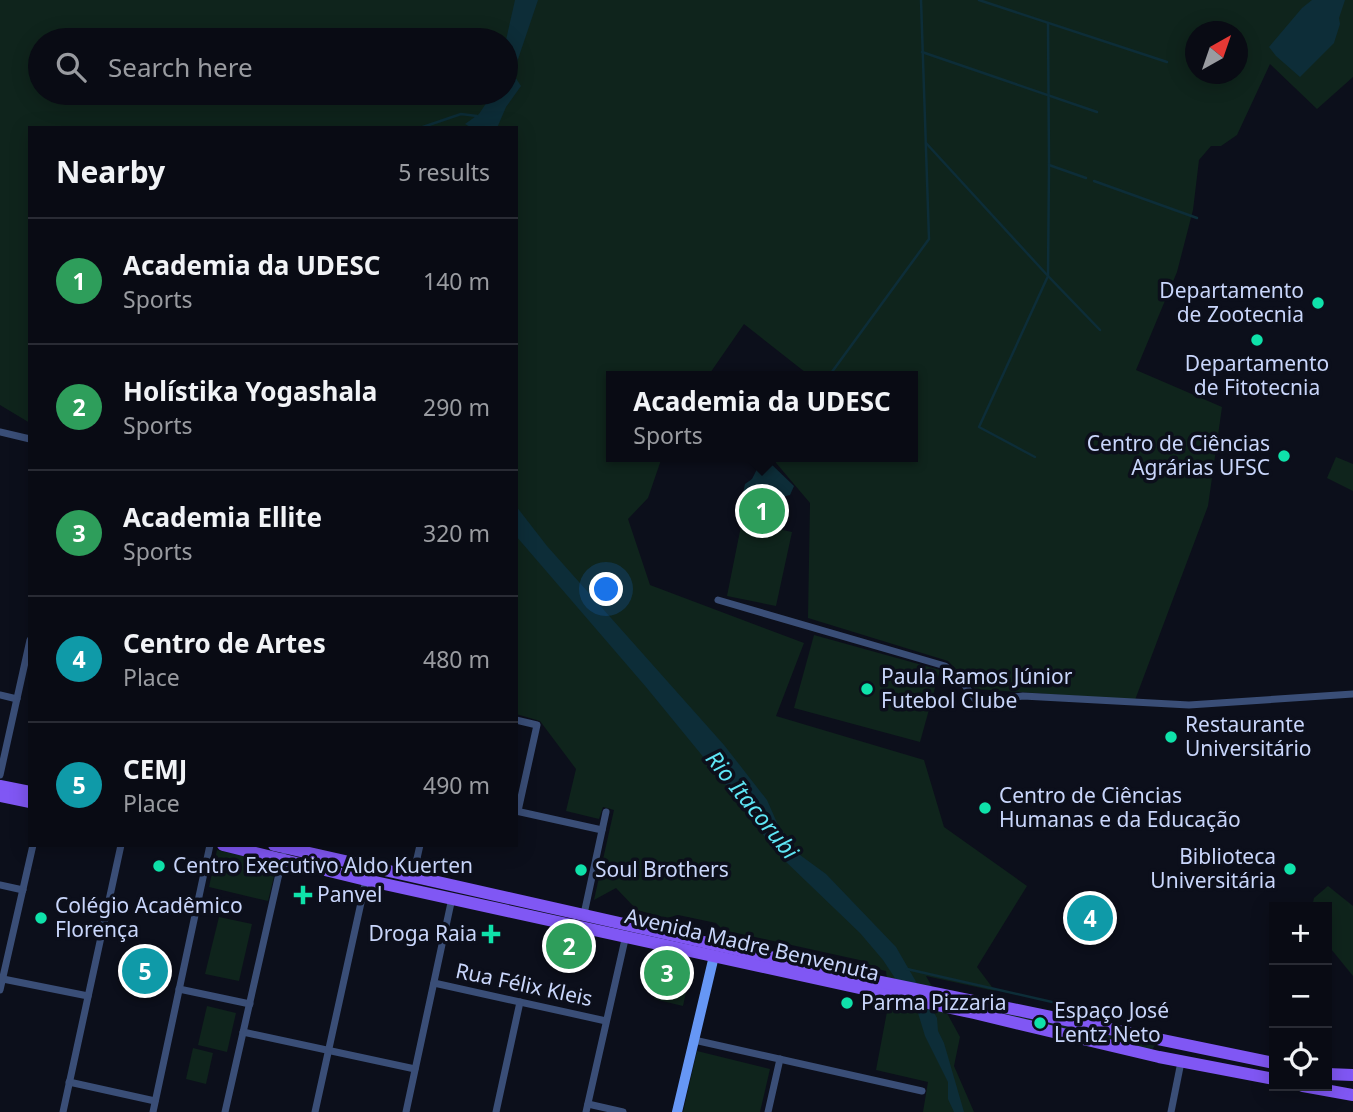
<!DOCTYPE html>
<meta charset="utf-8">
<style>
body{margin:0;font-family:"Noto Sans",sans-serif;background:#12141d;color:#f1f3f6}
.controls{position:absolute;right:21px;bottom:21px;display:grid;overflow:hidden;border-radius:0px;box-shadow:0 4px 18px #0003}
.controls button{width:63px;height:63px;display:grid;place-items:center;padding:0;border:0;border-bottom:2px solid #292b34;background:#090b14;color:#f1f3f6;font:35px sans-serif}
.compass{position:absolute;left:1185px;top:21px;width:63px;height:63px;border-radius:50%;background:#090b14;box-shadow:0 4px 18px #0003;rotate:40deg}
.you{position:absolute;left:607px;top:590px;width:24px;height:24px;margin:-18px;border:5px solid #fff;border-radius:50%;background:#1a73e8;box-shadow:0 0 0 10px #1a73e833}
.badge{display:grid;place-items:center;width:46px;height:46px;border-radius:50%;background:#0fe2aa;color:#fff;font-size:23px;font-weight:700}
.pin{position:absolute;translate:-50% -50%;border:4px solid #fff;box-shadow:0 2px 7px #0006}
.popup{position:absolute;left:606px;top:371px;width:312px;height:91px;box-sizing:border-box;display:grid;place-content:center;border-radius:0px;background:#090b14;filter:drop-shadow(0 2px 5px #0005);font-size:23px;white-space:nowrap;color:#999ba0}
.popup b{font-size:26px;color:#f1f3f6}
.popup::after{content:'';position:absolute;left:50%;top:100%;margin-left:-14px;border:14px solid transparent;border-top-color:#090b14}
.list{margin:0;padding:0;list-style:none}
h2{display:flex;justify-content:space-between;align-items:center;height:91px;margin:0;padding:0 28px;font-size:30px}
h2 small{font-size:23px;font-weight:400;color:#999ba0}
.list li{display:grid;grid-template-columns:46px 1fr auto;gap:21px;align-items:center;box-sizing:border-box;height:126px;padding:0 28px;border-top:2px solid #292b34}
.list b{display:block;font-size:26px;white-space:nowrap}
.list p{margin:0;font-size:23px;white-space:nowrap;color:#999ba0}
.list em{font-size:23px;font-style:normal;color:#999ba0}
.icon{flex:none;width:38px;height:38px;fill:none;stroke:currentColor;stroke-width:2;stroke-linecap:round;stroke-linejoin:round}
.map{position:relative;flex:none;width:1353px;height:1112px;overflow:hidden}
.search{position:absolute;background:#090b14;box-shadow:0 4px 18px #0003;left:28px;top:28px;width:490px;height:77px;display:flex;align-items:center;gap:18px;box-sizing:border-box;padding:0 24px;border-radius:38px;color:#999ba0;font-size:26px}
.panel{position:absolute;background:#090b14;box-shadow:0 4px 18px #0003;left:28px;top:126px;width:490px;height:721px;border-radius:0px}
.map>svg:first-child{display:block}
</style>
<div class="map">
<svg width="1353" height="1112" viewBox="0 0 1353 1112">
<rect width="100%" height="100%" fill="#0c0f1b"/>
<g fill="#0f241c" fill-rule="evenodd">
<path d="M0 0H1353V77L1317 109 1270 64 1237 135 1221 146H1211L1199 160 1193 210 1177 272 1136 370 1222 407 1208 506 1135 700 975 689 948 661 808 618 810 503 771 457H912V376H810L744 324 708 376H612V457H662L648 498 628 519 650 585 804 643 776 716 924 760 944 827 1027 886 977 967 995 991 926 976 939 999 1155 1045 1152 1050 942 1004 960 1037 954 1066 974 1112H923L928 1082 876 1070 889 1001 886 971 873 968 864 961 723 930 716 923 678 915 667 918 637 910 616 888 594 900 614 810 603 807 599 819 566 811 576 769 540 721 516 714V128H30V423L0 405ZM1196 32H1238V74H1196ZM40 40H506V93H40Z"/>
<path d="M1336 457 1353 464V491L1327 478Z"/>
<path d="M742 521 792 532 776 606 727 596Z"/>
<path d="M814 635 940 670 920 742 794 708Z"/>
<path d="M217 850 277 864 268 901 209 887Z"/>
<path d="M1328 886 1353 906V976L1327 944V907H1312L1314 898Z"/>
<path d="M219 917 252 924 239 981 205 974Z"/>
<path d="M656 958 684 965 679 988 650 981Z"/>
<path d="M657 985 686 992 683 1006 654 999Z"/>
<path d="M207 1006 236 1013 227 1052 198 1045Z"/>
<path d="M193 1048 213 1053 206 1084 186 1079Z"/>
<path d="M697 1051 770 1069 760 1112H683Z"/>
</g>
<g fill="#0d2d38">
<path d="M515 0H538L513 74 521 86 506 107 497 128H472L465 124 479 114 493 93H506V40Z"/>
<path d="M1312 0H1345L1339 18 1340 24 1334 43 1300 77 1276 56 1269 47 1302 8Z"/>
<path d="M768 461 794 486 790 495 782 497 776 493 770 494 764 489 753 490 750 496 742 498 745 484 752 479 759 465Z"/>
<path d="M516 506 547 546 724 745 767 800 778 825 800 855 826 874 896 947 937 1018 938 1031 944 1043 964 1112H954L948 1099V1082L925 1036 918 1013 883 960 860 933 783 859 765 837 723 781 646 687 516 536Z"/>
</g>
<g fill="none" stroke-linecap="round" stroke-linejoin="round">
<g stroke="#0d2d38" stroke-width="2.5">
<path d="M979 0 1167 62"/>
<path d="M1048 23 1049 165 1086 178"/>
<path d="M922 52 1097 112"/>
<path d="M420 128 461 114 477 116"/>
<path d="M926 143 1048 276 979 427 1035 457"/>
<path d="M1049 165 1048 276 1100 330"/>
<path d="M1094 181 1197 218"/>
<path d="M829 376 929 239 921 0"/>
<path d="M768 461 771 457"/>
<path d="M907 969 1074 1007"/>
</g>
<g stroke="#3a4e77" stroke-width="7">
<path d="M0 432 30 439"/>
<path d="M718 600 945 666 959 677 979 705 1000 704 1015 697 1023 696 1189 705 1353 694"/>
<path d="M0 695 17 699"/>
<path d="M516 720 537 725 518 811"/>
<path d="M0 775 30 640"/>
<path d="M516 811 602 830"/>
<path d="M413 876 420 845"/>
<path d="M0 885 23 890"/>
<path d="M584 914 606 812"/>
<path d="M3 979 88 996"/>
<path d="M434 983 606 1021"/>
<path d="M179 989 250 1004"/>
<path d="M0 990 33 845"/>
<path d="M243 1032 415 1069"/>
<path d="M694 1040 922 1091"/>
<path d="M69 1082 155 1101"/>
<path d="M588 1104 623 1112"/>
<path d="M63 1112 121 845"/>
<path d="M153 1112 210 845"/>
<path d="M225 1112 283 856"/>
<path d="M315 1112 366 880"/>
<path d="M406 1112 452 898"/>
<path d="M496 1112 520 1002"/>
<path d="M586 1112 626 935"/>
<path d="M768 1112 780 1059"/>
<path d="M1171 1112 1181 1062"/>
</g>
<path stroke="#6697f5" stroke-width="10" d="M677 1112 714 956"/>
<g stroke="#8057f4" stroke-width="12">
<path d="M0 786 30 792"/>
<path d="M0 796 30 802"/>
<path d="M223 845 366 880 974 1013 1159 1057 1274 1079"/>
<path d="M274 845 872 980 1274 1063"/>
<path d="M1327 1074 1353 1075"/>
<path d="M1303 1086 1353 1095"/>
</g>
</g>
<g fill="#0fe2aa" stroke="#0c0f1b" stroke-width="2.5">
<circle cx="1318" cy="303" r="7"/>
<circle cx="1257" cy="340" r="7"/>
<circle cx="1284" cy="456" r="7"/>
<circle cx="867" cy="689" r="7"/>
<circle cx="1171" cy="737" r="7"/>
<circle cx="985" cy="808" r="7"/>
<circle cx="159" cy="866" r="7"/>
<circle cx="1290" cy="869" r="7"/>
<circle cx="581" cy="870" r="7"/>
<path d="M299.5 884.5h7v7h7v7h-7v7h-7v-7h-7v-7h7z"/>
<circle cx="41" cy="918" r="7"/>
<path d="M487.5 923.5h7v7h7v7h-7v7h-7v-7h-7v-7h7z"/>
<circle cx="847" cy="1003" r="7"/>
<circle cx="1040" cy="1023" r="7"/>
</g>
<g text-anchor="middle" stroke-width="7" stroke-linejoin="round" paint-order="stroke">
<g font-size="21" fill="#c9d6fb" stroke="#0c0f1b" text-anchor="start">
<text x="1304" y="298" text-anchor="end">Departamento<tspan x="1304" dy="24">de Zootecnia</tspan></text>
<text x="1257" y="371" text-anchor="middle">Departamento<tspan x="1257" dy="24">de Fitotecnia</tspan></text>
<text x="1270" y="451" text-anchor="end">Centro de Ciências<tspan x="1270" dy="24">Agrárias UFSC</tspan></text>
<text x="881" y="684">Paula Ramos Júnior<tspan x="881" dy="24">Futebol Clube</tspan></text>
<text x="1185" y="732">Restaurante<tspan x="1185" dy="24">Universitário</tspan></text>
<text x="999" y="803">Centro de Ciências<tspan x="999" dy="24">Humanas e da Educação</tspan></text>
<text x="1276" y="864" text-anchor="end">Biblioteca<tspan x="1276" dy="24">Universitária</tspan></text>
<text x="173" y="873">Centro Executivo Aldo Kuerten</text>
<text x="595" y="877">Soul Brothers</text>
<text x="317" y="902">Panvel</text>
<text x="55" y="913">Colégio Acadêmico<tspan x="55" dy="24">Florença</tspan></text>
<text x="477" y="941" text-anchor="end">Droga Raia</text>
<text x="861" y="1010">Parma Pizzaria</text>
<text x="1054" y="1018">Espaço José<tspan x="1054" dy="24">Lentz Neto</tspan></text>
</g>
<g font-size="21" fill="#c9d6fb" stroke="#0c0f1b">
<text transform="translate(752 945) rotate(13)" y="7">Avenida Madre Benvenuta</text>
<text transform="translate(524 985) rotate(12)" y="7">Rua Félix Kleis</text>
</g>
<g font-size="23" font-style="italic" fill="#5ee5f4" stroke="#0c0f1b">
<text transform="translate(752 805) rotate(51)" y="8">Rio Itacorubi</text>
</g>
</g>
</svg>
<div class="controls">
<button>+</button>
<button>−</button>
<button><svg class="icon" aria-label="locate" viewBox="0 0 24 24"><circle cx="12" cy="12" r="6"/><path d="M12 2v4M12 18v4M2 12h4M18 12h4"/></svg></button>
</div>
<svg class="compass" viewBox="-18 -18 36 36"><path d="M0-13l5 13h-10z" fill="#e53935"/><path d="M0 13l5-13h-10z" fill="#999ba0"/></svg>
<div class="you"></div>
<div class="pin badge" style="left:762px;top:511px;background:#2e9e5b">1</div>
<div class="popup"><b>Academia da UDESC</b>Sports</div>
<div class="pin badge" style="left:569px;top:946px;background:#2e9e5b">2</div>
<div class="pin badge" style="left:667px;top:973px;background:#2e9e5b">3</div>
<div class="pin badge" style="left:1090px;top:918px;background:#0f9aa8">4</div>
<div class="pin badge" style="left:145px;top:971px;background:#0f9aa8">5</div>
<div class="search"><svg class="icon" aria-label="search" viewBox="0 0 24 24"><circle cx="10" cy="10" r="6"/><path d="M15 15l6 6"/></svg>Search here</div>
<section class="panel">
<h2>Nearby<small>5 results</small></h2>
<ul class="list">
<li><span class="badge" style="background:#2e9e5b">1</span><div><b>Academia da UDESC</b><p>Sports</p></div><em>140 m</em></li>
<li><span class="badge" style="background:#2e9e5b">2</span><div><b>Holístika Yogashala</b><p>Sports</p></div><em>290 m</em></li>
<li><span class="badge" style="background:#2e9e5b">3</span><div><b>Academia Ellite</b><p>Sports</p></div><em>320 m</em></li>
<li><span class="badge" style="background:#0f9aa8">4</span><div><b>Centro de Artes</b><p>Place</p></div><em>480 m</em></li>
<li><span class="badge" style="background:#0f9aa8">5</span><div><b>CEMJ</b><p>Place</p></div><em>490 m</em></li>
</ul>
</section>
</div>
